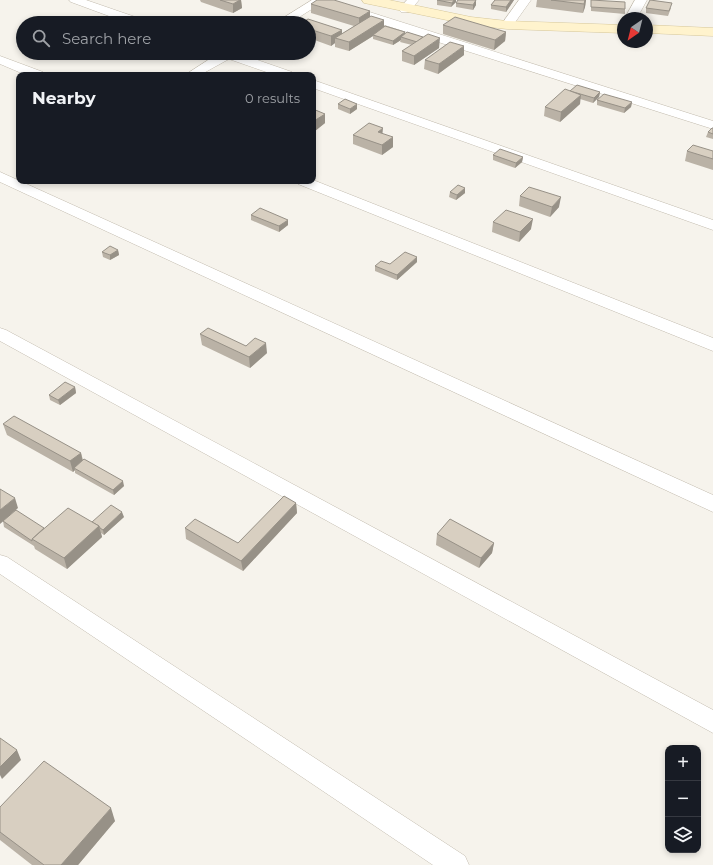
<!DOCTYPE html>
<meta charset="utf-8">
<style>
body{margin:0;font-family:Montserrat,sans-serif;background:#242831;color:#f1f3f6}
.controls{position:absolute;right:12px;bottom:12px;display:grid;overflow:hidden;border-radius:8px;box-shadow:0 2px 6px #0003}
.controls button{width:36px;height:36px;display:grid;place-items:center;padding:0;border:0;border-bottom:1px solid #363941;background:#171b24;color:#f1f3f6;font:20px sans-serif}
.compass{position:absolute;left:617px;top:12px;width:36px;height:36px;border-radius:50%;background:#171b24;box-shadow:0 2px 6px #0003;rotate:215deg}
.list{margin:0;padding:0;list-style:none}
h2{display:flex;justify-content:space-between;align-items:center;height:52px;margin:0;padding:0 16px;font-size:17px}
h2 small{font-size:13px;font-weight:400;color:#9ea1a6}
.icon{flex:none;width:22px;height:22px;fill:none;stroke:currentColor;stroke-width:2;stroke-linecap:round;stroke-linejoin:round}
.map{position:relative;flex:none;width:713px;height:865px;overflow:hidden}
.search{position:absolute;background:#171b24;box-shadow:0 2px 6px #0003;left:16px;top:16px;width:300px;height:44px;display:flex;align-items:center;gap:10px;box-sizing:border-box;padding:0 14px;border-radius:22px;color:#9ea1a6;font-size:15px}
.panel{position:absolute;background:#171b24;box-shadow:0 2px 6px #0003;left:16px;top:72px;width:300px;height:112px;border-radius:8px}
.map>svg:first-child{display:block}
</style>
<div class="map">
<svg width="713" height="865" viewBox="0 0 713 865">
<rect width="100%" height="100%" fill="#f6f3ec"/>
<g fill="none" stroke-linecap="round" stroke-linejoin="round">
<g stroke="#c2bbae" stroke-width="1">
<g id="street">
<path d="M69 0H86L144 20 146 23H128L71 2Z"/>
<path d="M312 0H326L290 23H275Z"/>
<path d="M407 0H419L409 12H401L399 9Z"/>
<path d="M519 0H531L511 28H503L501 25Z"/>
<path d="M635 0H647L637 18H625Z"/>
<path d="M360 9 713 121V129L356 16 354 13Z"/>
<path d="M219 53H237L292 72 293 75H275L229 59 200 75H185Z"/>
<path d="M0 56 43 72 44 75H26L0 64Z"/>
<path d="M313 80 713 220V230L313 88Z"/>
<path d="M0 172 713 495V512L0 182Z"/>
<path d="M313 180 713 338V351L298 184 296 181Z"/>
<path d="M0 328 6 330 713 710V733L0 341Z"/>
<path d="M0 555 7 557 465 856 469 865H433L0 574Z"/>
</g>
</g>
<g stroke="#d6c79b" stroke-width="1">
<g id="secondary">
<path d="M362 0H389L471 17 507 21 623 25V33L507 29 471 25 369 4 364 3Z"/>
<path d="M647 25 713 28V36L647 33Z"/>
</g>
</g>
<use href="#street" fill="#fff" fill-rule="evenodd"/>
<use href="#secondary" fill="#fff3cd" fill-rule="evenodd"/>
</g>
<g fill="#bab2a6">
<path d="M200 0H241L242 8 233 13 201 2Z"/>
<path d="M437 0 456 2 451 7 437 5Z"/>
<path d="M476 0V5L473 10 456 7V3Z"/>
<path d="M495 0H514L506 12 491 9V5Z"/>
<path d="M537 0H586L585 7 583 13 536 7Z"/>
<path d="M591 0 625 9V14L591 11Z"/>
<path d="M311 4 370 16 384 27 405 34 439 48 414 65 402 61V51L412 45 400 42 401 40 393 45 373 39V36L349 51 335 47V43L331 46 309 38V23L342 30V34L354 26 311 13Z"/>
<path d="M646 8H671L668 16 646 13Z"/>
<path d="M443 25 506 32 505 41 494 50 443 34Z"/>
<path d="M464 55 438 74 424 69 425 60Z"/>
<path d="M570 91 600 92 599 97 593 103 580 99V104L560 122 544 116 545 107Z"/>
<path d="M597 100 632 102 631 107 624 113 597 105Z"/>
<path d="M338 104 357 109 350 114 338 109Z"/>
<path d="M313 109 325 114V123L315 131 313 130Z"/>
<path d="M713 128V139L706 137 708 132Z"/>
<path d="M382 133 393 147 382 155 353 144V135Z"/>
<path d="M687 151H713V170L685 161Z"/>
<path d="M493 155 523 157 522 162 515 168 493 160Z"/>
<path d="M465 188V193L456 200 449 197 450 192Z"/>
<path d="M520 196 559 207 550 217 519 206Z"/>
<path d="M251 215 288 225 279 232 251 220Z"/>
<path d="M493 222 531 229 519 242 492 232Z"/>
<path d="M118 250 119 255 110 260 103 257 102 252Z"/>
<path d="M417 262 397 280 375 271V266Z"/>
<path d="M200 334 246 346 267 353 250 368 202 345Z"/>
<path d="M75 387 76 393 60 405 50 400 49 395Z"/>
<path d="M3 424 81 453 83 460 124 486 114 495 75 473V470L73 472 7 435Z"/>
<path d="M296 503 297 513 243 571 186 539 185 528 238 543Z"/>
<path d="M18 508 9 516 44 528 92 522 124 517 104 535 101 533 102 537 67 569 35 549 34 546 4 527 3 521 0 524Z"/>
<path d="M437 534 494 543 492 553 479 568 436 545Z"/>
<path d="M0 807 115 821 78 865H32L0 840Z"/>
</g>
<g fill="#979187">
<path d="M240 0H241L242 8 233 13V4Z"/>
<path d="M454 0H456V2L451 7 452 3Z"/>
<path d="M476 0V5L473 10V5Z"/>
<path d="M511 0H514L506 12V7Z"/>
<path d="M585 0H586L585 7 583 13 584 4Z"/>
<path d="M370 11V20L359 28V18Z"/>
<path d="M384 20V30L373 35V36L349 51V42Z"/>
<path d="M342 30V39L335 38V43L331 46V36Z"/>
<path d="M405 32V36L401 37V40L393 45V41Z"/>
<path d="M506 32 505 41 494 50 495 40Z"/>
<path d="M440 38 439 48 414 65V56Z"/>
<path d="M464 46V55L438 74 439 64Z"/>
<path d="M600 92 599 97 593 103 594 98Z"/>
<path d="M581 95 580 104 560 122 561 112Z"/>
<path d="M632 102 631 107 624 113 625 108Z"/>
<path d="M357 104V109L350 114V109Z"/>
<path d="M325 114V123L315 131 314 121Z"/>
<path d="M383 128 382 138 378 132Z"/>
<path d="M393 137V147L382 155V145Z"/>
<path d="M523 157 522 162 515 168 516 163Z"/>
<path d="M465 188V193L456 200 457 195Z"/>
<path d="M561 197 559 207 550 217 552 207Z"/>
<path d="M533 219 531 229 519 242 520 232Z"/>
<path d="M288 220V225L279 232V226Z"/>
<path d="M118 250 119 255 110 260V255Z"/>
<path d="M417 257V262L397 280V275Z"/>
<path d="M266 343 267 353 250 368 249 357Z"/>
<path d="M75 387 76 393 60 405 58 400Z"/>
<path d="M81 453 83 463 74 468 75 470 73 472 70 461Z"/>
<path d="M123 481 124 486 114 495 113 490Z"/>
<path d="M15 498 18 508 0 524V510Z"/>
<path d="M296 503 297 513 243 571 241 561Z"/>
<path d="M122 512 124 517 104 535 103 530Z"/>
<path d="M99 526 102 537 67 569 64 558Z"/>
<path d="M494 543 492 553 479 568 481 558Z"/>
<path d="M17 750 21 760 2 779 0 775V767Z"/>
<path d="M111 808 115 821 78 865H61Z"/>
</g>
<g fill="#d8cfc1" stroke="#979187">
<path d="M220 0H240L233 4Z"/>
<path d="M317 0H334L370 11 359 18 311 4Z"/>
<path d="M437 0H454L452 3Z"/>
<path d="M458 0H476L473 5 456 3Z"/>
<path d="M495 0H511L506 7 491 5Z"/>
<path d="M551 0H585L584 4Z"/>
<path d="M591 0 625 2V9L591 7Z"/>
<path d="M650 0 672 3 669 11 646 8Z"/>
<path d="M371 16 384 20 349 42 335 38Z"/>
<path d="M455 17 506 32 495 40 443 25Z"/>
<path d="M308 19 342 30 331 36 309 29V23H302Z"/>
<path d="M385 26 405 32 393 41 373 35Z"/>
<path d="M407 32 423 37 417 42 401 37Z"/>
<path d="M428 34 440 38 414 56 402 51Z"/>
<path d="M450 42 464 46 439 64 425 60Z"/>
<path d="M577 85 600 92 594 98 570 91Z"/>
<path d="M565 89 581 95 561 112 545 107Z"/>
<path d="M604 94 632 102 625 108 597 100Z"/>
<path d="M345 99 357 104 350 109 338 104Z"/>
<path d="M313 109 325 114 314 121H313Z"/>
<path d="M369 123 383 128 378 132 393 137 382 145 353 135Z"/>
<path d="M712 128H713V134L708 132Z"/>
<path d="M693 145 713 151V159L687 151Z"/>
<path d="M500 149 523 157 516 163 493 155Z"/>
<path d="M458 185 465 188 457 195 450 192Z"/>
<path d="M529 187 561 197 552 207 520 196Z"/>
<path d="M260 208 288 220 279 226 251 215Z"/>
<path d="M506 210 533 219 520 232 493 222Z"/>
<path d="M110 246 118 250 110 255 102 252Z"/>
<path d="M405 252 417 257 397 275 375 266 381 261 390 264Z"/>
<path d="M208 328 246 346 255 338 266 343 249 357 200 334Z"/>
<path d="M65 382 75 387 58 400 49 395Z"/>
<path d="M14 416 81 453 70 461 3 424Z"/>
<path d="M84 459 123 481 113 490 74 468Z"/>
<path d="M0 489 15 498 0 510Z"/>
<path d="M284 496 296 503 241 561 185 528 195 519 238 543Z"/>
<path d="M111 505 122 512 103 530 100 528 99 526 92 522Z"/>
<path d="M68 508 99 526 64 558 32 539Z"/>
<path d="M16 510 44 528 32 539V541L3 521Z"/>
<path d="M450 519 494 543 481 558 437 534Z"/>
<path d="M0 738 17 750 0 767Z"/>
<path d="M44 761 111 808 61 865H44L0 832V807Z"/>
</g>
</svg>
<div class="controls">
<button>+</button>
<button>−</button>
<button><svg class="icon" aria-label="layers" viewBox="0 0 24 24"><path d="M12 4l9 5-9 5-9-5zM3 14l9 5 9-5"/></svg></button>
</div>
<svg class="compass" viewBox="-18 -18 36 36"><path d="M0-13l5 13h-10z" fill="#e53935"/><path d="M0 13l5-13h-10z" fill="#9ea1a6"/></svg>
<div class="search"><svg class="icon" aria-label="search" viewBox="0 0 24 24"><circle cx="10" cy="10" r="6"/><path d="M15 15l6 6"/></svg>Search here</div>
<section class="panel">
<h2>Nearby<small>0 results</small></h2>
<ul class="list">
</ul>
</section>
</div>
